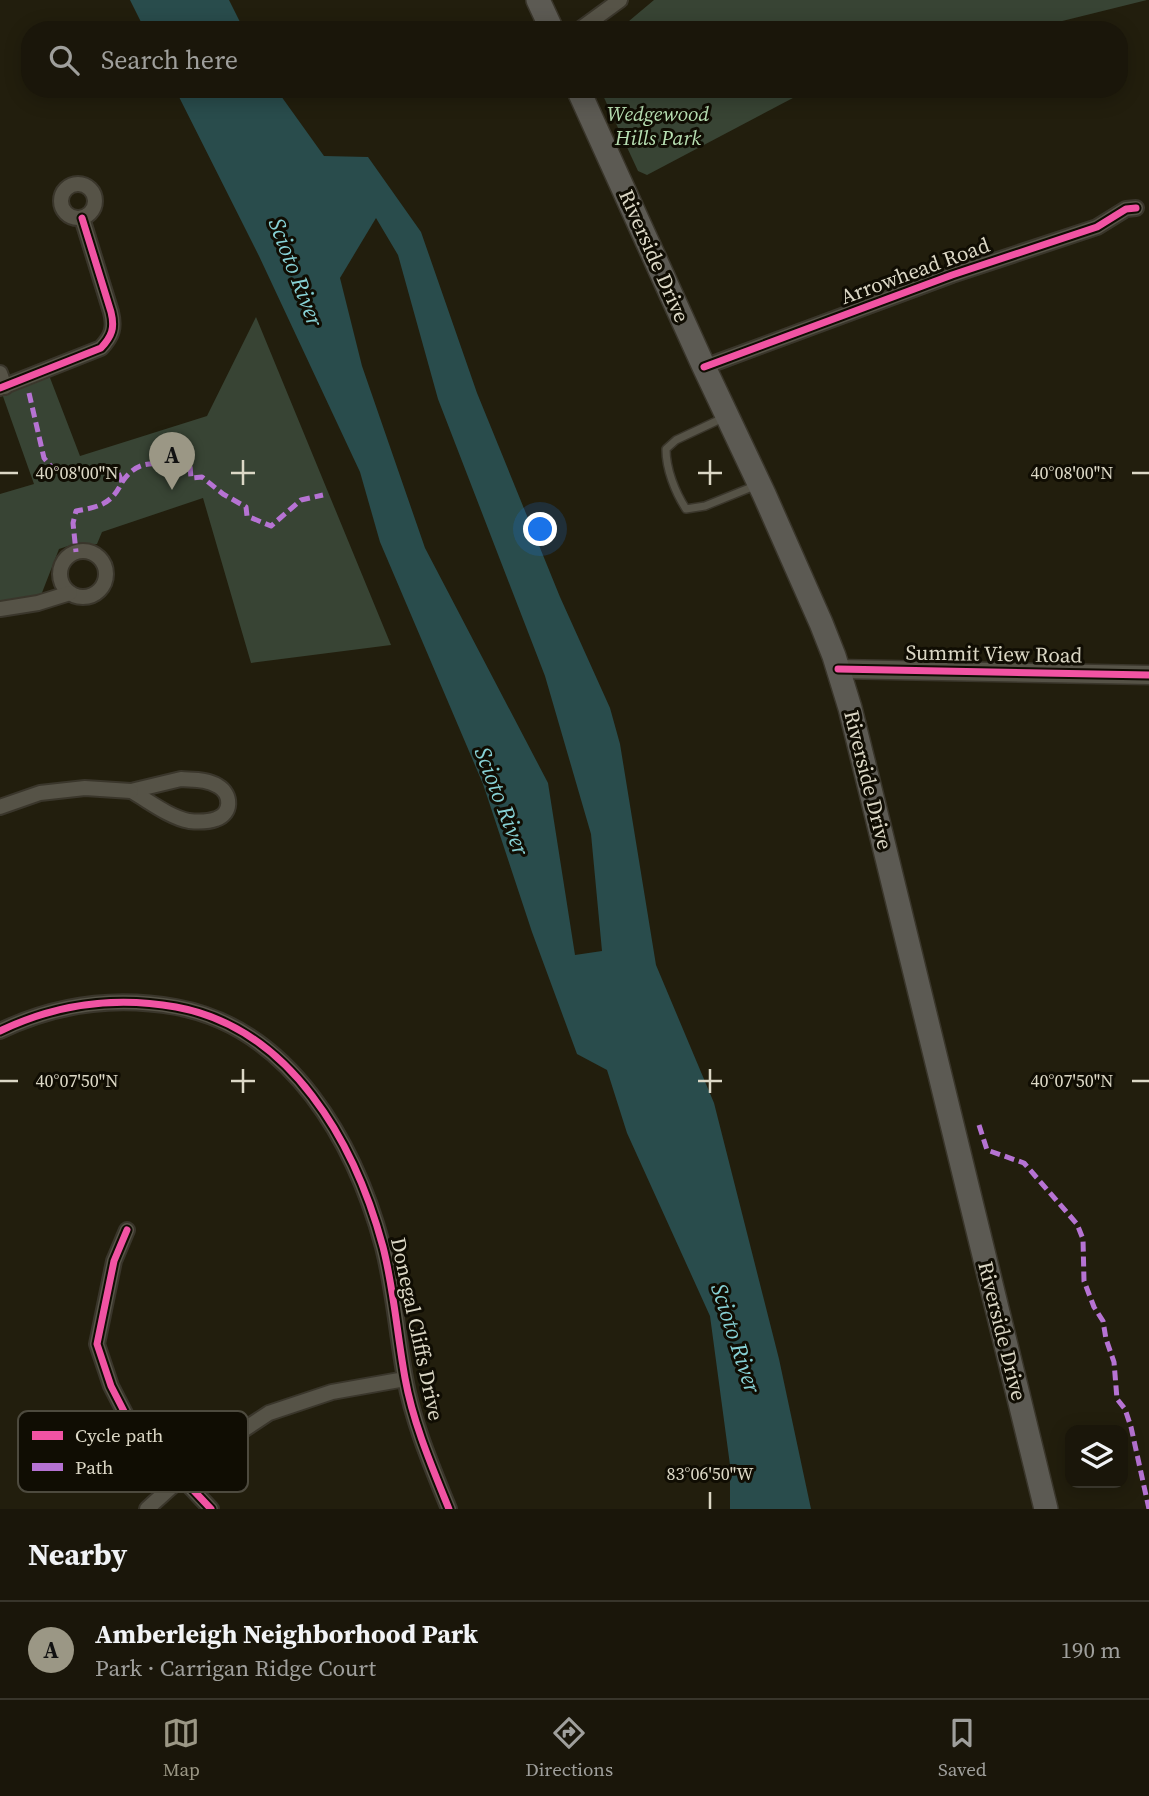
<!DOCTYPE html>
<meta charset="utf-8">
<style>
body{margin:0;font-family:"Source Serif 4",serif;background:#231f13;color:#f1f3f6}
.controls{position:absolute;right:21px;bottom:21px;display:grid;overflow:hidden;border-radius:14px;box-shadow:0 4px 18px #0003}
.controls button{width:63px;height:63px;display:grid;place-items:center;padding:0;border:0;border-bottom:2px solid #38352b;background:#1a160a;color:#f1f3f6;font:35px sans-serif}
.you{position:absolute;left:541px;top:530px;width:24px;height:24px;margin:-18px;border:5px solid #fff;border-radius:50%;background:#1a73e8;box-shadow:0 0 0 10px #1a73e833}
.badge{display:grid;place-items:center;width:46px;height:46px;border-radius:50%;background:#9b9785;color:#111;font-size:23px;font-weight:700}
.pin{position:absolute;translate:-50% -58px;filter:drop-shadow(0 2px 4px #0008)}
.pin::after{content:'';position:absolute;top:37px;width:24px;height:21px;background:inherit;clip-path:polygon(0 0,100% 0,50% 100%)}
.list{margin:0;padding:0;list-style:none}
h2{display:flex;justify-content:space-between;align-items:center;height:91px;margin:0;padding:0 28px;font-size:30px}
h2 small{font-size:23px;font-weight:400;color:#9f9f9c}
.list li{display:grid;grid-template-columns:46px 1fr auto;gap:21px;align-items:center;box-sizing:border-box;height:98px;padding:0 28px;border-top:2px solid #38352b}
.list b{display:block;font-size:26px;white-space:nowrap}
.list p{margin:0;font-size:23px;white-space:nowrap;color:#9f9f9c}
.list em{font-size:23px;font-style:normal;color:#9f9f9c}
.icon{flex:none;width:38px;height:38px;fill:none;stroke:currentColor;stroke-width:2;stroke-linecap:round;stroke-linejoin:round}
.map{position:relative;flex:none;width:1149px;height:1509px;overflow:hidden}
.search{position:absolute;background:#1a160a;box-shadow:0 4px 18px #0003;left:21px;right:21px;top:21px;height:77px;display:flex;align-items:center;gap:18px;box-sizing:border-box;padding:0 24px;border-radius:28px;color:#9f9f9c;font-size:26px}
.sheet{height:189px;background:#1a160a}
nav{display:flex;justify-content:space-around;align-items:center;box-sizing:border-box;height:98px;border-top:2px solid #38352b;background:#1a160a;font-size:19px;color:#9f9f9c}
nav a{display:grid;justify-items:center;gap:4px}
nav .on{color:#9b9785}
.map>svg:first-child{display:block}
</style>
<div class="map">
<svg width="1149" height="1509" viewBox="0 0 1149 1509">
<rect width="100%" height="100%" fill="#221e0d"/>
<g fill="#384434">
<path d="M654 0H1147L1026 30H614L629 21Z"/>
<path d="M600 89H810L647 175 638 171Z"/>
<path d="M256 317 391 645 251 663 203 498 102 532 97 544H74L59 549 38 603 0 609V494L34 484 0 388 47 370 80 456 207 416Z"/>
</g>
<g fill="#294c4c" fill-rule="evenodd">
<path d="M130 0H229L244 30H145Z"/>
<path d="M175 89H276L324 156 368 157 421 232 477 393 560 597 610 708 620 744 656 965 714 1103 779 1359 811 1509H730V1465L710 1316 627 1133 607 1070 577 1054 532 932 483 784 380 542 360 472 259 256ZM376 218 398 255 438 399 545 676 591 834 602 951 575 955 548 783 425 548 362 366 340 278Z"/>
</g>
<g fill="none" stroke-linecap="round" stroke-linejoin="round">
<g stroke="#3a362b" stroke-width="10">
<path id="service" d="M723 418 676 440 666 449C666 469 675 492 686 509L705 506 757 485"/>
</g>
<g stroke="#3a362b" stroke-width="18">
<g id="minor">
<path d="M579 30 620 0"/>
<circle cx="78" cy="201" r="17"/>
<path d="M704 367 952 275 1097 227 1126 209 1136 208"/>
<path d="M0 373 5 387"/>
<path d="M0 388 101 348C112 336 115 328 111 312L82 218"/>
<circle cx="83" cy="574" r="23"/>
<path d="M0 609 38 603 70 593"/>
<path d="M181 779C194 780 207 779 218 786 232 794 232 814 216 819 208 822 198 822 189 821 169 817 149 801 131 791Z"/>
<path d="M0 807 40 793 85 788 131 791"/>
<path d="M0 1031C56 1004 114 996 176 1007 291 1028 355 1143 383 1247 394 1290 397 1334 405 1378 413 1423 432 1467 449 1509"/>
<path d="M127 1230 114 1261 97 1344 111 1386 130 1423 211 1509"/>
<path d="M147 1509 210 1452 269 1413 332 1392 405 1379"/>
</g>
</g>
<g stroke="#3a362b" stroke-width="21">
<path id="tertiary" d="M838 669 1149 675"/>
</g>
<g stroke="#3a362b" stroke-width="26">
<g id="primary">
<path d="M538 0 552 30"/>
<path d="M578 89 704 367 764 494 821 623 834 656 850 708 875 809 1046 1509"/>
</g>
</g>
<use href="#service" stroke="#565347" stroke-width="7"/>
<use href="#minor" stroke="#565347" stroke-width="14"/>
<use href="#tertiary" stroke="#565347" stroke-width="18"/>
<use href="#primary" stroke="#5c5a53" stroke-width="23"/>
<g stroke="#b673d3" stroke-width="5" stroke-dasharray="10 5" stroke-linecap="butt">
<path d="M29 393 44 458 54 470 63 474 108 469 117 470 122 482C112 504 99 507 76 511L73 523 76 552"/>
<path d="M122 482C143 452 163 469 190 466L191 478 202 477 223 494 246 507 247 516 271 526 301 500 323 495"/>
<path d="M979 1125 987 1150 1024 1163 1077 1224 1083 1239 1084 1281 1094 1307 1103 1321 1106 1339 1114 1362 1117 1399 1125 1409 1131 1427 1149 1509"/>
</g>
<g stroke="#100d03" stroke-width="11">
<g id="cycleway">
<path d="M704 367 952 275 1097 227 1126 209 1136 208"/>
<path d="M0 388 101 348C112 336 115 328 111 312L82 218"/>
<path d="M838 669 1149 675"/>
<path d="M0 1031C56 1004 114 996 176 1007 291 1028 355 1143 383 1247 394 1290 397 1334 405 1378 413 1423 432 1467 449 1509"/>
<path d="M127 1230 114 1261 97 1344 111 1386 130 1423 211 1509"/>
</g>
</g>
<use href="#cycleway" stroke="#f153a3" stroke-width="7"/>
</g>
<path fill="none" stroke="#dcd8c6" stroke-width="2.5" d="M243 460V485M710 460V485M0 473H18M231 473H255M698 473H722M1132 473H1149M243 1069V1093M710 1069V1093M0 1081H18M231 1081H255M698 1081H722M1132 1081H1149M710 1492V1509"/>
<g text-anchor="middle" stroke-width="6" stroke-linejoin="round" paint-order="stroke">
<g font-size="21" font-style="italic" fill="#b7dfb2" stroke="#100d03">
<text x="658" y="121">Wedgewood<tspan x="658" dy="24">Hills Park</tspan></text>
</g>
<g font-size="21" fill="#dcd8c6" stroke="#100d03">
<text transform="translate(654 256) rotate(66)" y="7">Riverside Drive</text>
<text transform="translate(915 271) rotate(-20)" y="7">Arrowhead Road</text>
<text transform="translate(994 654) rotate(1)" y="7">Summit View Road</text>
<text transform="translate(868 780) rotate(76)" y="7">Riverside Drive</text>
<text transform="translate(417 1329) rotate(78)" y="7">Donegal Cliffs Drive</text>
<text transform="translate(1002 1331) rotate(76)" y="7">Riverside Drive</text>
</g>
<g font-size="23" font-style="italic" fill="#87d1d5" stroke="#100d03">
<text transform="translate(296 272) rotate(69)" y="8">Scioto River</text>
<text transform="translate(502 801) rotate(69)" y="8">Scioto River</text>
<text transform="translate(736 1338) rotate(72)" y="8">Scioto River</text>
</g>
</g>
<rect x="18" y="1411" width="230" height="81" rx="10" fill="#100d03" stroke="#4d4a3e" stroke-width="2"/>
<rect x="32" y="1431" width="31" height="9" fill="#f153a3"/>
<rect x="32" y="1463" width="31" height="8" fill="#b673d3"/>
<g font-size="19" fill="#dcd8c6">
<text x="75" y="1442">Cycle path</text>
<text x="75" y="1474">Path</text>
</g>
<g font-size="18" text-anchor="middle" fill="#dcd8c6" stroke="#100d03" stroke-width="6" stroke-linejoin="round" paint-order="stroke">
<text x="77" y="479">40°08'00"N</text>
<text x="1072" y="479">40°08'00"N</text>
<text x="77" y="1087">40°07'50"N</text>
<text x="1072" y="1087">40°07'50"N</text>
<text x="710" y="1480">83°06'50"W</text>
</g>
</svg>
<div class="controls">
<button><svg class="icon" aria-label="layers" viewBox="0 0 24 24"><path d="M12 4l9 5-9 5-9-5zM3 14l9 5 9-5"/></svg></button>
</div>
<div class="you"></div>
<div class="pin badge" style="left:172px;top:490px">A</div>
<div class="search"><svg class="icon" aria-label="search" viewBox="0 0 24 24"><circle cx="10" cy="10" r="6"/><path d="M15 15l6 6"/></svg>Search here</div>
</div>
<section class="sheet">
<h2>Nearby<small></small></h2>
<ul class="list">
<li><span class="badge">A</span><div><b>Amberleigh Neighborhood Park</b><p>Park · Carrigan Ridge Court</p></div><em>190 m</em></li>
</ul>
</section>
<nav>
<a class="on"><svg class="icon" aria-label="map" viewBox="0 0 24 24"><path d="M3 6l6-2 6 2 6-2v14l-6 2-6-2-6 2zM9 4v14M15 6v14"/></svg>Map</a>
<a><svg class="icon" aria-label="directions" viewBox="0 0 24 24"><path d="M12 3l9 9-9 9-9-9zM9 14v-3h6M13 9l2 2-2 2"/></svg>Directions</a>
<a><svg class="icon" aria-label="saved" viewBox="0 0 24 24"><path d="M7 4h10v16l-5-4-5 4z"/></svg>Saved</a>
</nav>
